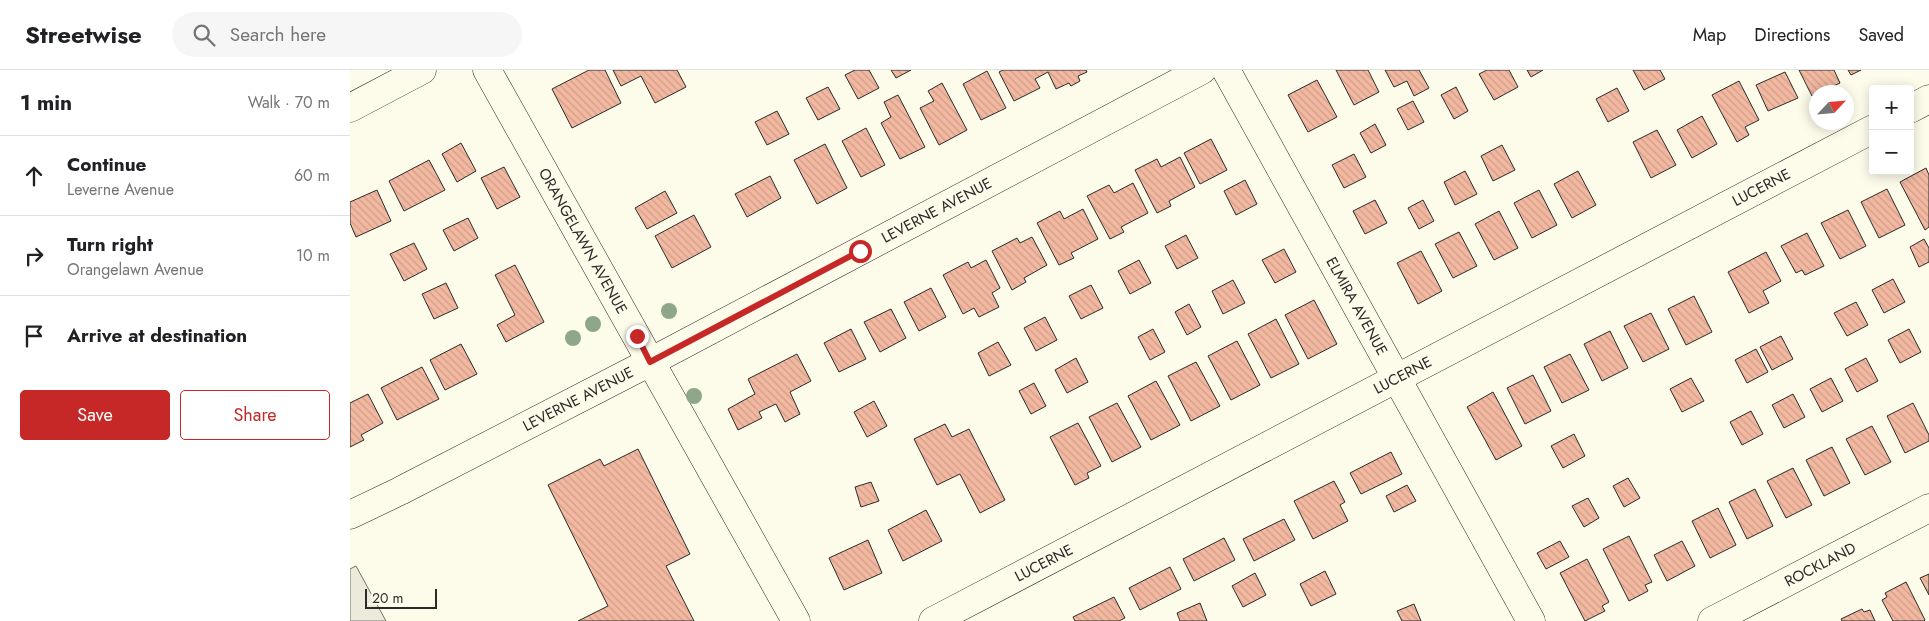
<!DOCTYPE html>
<meta charset="utf-8">
<style>
body{margin:0;font-family:Jost,sans-serif;background:#f6f6f6;color:#202124}
.controls{position:absolute;right:15px;top:15px;display:grid;overflow:hidden;border-radius:5px;box-shadow:0 2px 12px #0003}
.controls button{width:45px;height:45px;display:grid;place-items:center;padding:0;border:0;border-bottom:1px solid #e0e0e0;background:#fff;color:#202124;font:25px sans-serif}
.compass{position:absolute;left:1459px;top:15px;width:45px;height:45px;border-radius:50%;background:#fff;box-shadow:0 2px 12px #0003;rotate:64deg}
.scale{position:absolute;left:15px;bottom:12px;width:72px;box-sizing:border-box;padding-left:5px;border:2px solid #2b2b2b;border-top:0;font-size:14px;line-height:18px;white-space:nowrap;color:#2b2b2b;-webkit-text-stroke:4px #fdfbea;paint-order:stroke}
.stop{position:absolute;width:15px;height:15px;margin:-11px;border:4px solid #c62828;border-radius:50%;background:#fff}
.stop.end{background:#c62828;border-color:#fff;box-shadow:0 1px 5px #0008}
.list{margin:0;padding:0;list-style:none}
h2{display:flex;justify-content:space-between;align-items:center;height:65px;margin:0;padding:0 20px;font-size:21px}
h2 small{font-size:16px;font-weight:400;color:#757577}
.list li{display:grid;grid-template-columns:32px 1fr auto;gap:15px;align-items:center;box-sizing:border-box;height:80px;padding:0 20px;border-top:1px solid #e0e0e0}
.list b{display:block;font-size:19px;white-space:nowrap}
.list p{margin:0;font-size:16px;white-space:nowrap;color:#757577}
.list em{font-size:16px;font-style:normal;color:#757577}
.actions{display:flex;gap:10px;padding:15px 20px}
.actions a{flex:1;padding:11px 0;border:1px solid #c62828;border-radius:5px;text-align:center;font-size:18px;color:#c62828}
.actions .main{background:#c62828;color:#fff}
.icon{flex:none;width:28px;height:28px;fill:none;stroke:currentColor;stroke-width:2;stroke-linecap:round;stroke-linejoin:round}
.map{position:relative;flex:none;width:1579px;height:551px;overflow:hidden}
header{display:flex;align-items:center;gap:30px;box-sizing:border-box;height:70px;padding:0 25px;background:#fff;border-bottom:1px solid #e0e0e0}
header strong{font-size:24px}
nav{display:flex;gap:28px;margin-inline-start:auto;font-size:18px}
.search{width:350px;height:45px;background:#f6f6f6;display:flex;align-items:center;gap:12px;box-sizing:border-box;padding:0 18px;border-radius:28px;color:#757577;font-size:19px}
main{display:flex}
aside{flex:1;background:#fff}
.map>svg:first-child{display:block}
</style>
<header>
<strong>Streetwise</strong>
<div class="search"><svg class="icon" aria-label="search" viewBox="0 0 24 24"><circle cx="10" cy="10" r="6"/><path d="M15 15l6 6"/></svg>Search here</div>
<nav><a>Map</a><a>Directions</a><a>Saved</a></nav>
</header>
<main>
<aside>
<h2>1 min<small>Walk · 70 m</small></h2>
<ul class="list">
<li><svg class="icon" aria-label="ahead" viewBox="0 0 24 24"><path d="M12 20V5M6 11l6-6 6 6"/></svg><div><b>Continue</b><p>Leverne Avenue</p></div><em>60 m</em></li>
<li><svg class="icon" aria-label="right" viewBox="0 0 24 24"><path d="M7 20v-9h11M14 6l5 5-5 5"/></svg><div><b>Turn right</b><p>Orangelawn Avenue</p></div><em>10 m</em></li>
<li><svg class="icon" aria-label="arrive" viewBox="0 0 24 24"><path d="M6 21V4h12l-3 4 3 4H6"/></svg><div><b>Arrive at destination</b></div></li>
</ul>
<div class="actions"><a class="main">Save</a><a>Share</a></div>
</aside>
<div class="map">
<svg width="1579" height="551" viewBox="0 0 1579 551">
<defs>
<pattern id="building-back-hatch" width="6" height="6" patternUnits="userSpaceOnUse" patternTransform="scale(1.25)"><rect width="6" height="6" fill="#f2b8a0"/><path d="M-1 5l2 2M0 0l6 6M5-1l2 2" fill="none" stroke="#d09e8a"/></pattern>
</defs>
<rect width="100%" height="100%" fill="#fdfbea"/>
<path fill="#eceadb" stroke="#74746e" d="M6 496 36 551H0V499Z"/>
<g fill="url(#building-back-hatch)" stroke="#2b2b2b">
<path d="M239 0H255L271 33 222 58 202 19Z"/>
<path d="M263 0H327L336 17 305 33 291 6 271 16Z"/>
<path d="M505 0H519L529 18 508 29 495 5Z"/>
<path d="M541 0H561L546 8Z"/>
<path d="M653 0H736L737 2 728 6 730 11 721 16 719 13 706 19 698 2 685 9 690 18 664 31 649 2Z"/>
<path d="M986 0H1018L1029 22 1004 35Z"/>
<path d="M1035 0H1069L1079 18 1064 26 1057 11 1044 17Z"/>
<path d="M1137 0H1159L1168 17 1144 30 1129 4Z"/>
<path d="M1177 0H1193L1181 7Z"/>
<path d="M1283 0H1310L1315 9 1294 20Z"/>
<path d="M1449 0H1484L1490 13 1462 26Z"/>
<path d="M1498 0H1511L1501 5Z"/>
<path d="M637 1 656 38 631 50 613 14Z"/>
<path d="M1435 2 1448 28 1418 41 1406 15Z"/>
<path d="M967 10 987 47 958 62 938 25Z"/>
<path d="M1389 11 1409 50 1395 57 1399 65 1387 72 1362 25Z"/>
<path d="M592 13 617 60 589 75 570 38 584 31 578 21Z"/>
<path d="M478 17 490 39 468 50 456 28Z"/>
<path d="M1106 17 1118 41 1104 49 1091 25Z"/>
<path d="M1267 18 1279 41 1258 52 1246 29Z"/>
<path d="M548 25 575 77 550 89 531 53 541 47 534 32Z"/>
<path d="M1063 31 1074 52 1058 60 1047 39Z"/>
<path d="M427 41 439 64 417 75 405 52Z"/>
<path d="M1352 46 1367 74 1342 88 1327 60Z"/>
<path d="M1025 54 1036 75 1021 83 1010 63Z"/>
<path d="M516 58 535 95 511 107 492 71Z"/>
<path d="M1307 60 1326 95 1301 108 1283 72Z"/>
<path d="M861 69 877 100 850 114 834 83Z"/>
<path d="M111 73 126 101 107 112 92 84Z"/>
<path d="M475 74 497 118 467 134 444 90Z"/>
<path d="M1152 75 1165 100 1143 111 1131 86Z"/>
<path d="M1004 84 1016 107 994 118 982 95Z"/>
<path d="M830 87 845 117 819 131 821 136 807 143 785 100 807 89 811 97Z"/>
<path d="M79 90 95 120 54 141 39 111Z"/>
<path d="M154 97 170 127 147 139 131 108Z"/>
<path d="M1576 98 1579 105V157L1575 160 1550 112Z"/>
<path d="M1115 101 1127 124 1105 135 1094 112Z"/>
<path d="M1228 101 1246 135 1222 148 1204 114Z"/>
<path d="M420 106 431 128 397 147 385 124Z"/>
<path d="M895 110 907 134 886 145 874 121Z"/>
<path d="M783 113 798 143 771 157 774 162 760 169 737 126 759 115 764 123Z"/>
<path d="M1537 119 1555 155 1529 168 1511 132Z"/>
<path d="M27 120 41 151 6 167 0 153V132Z"/>
<path d="M1189 120 1207 155 1182 168 1164 133Z"/>
<path d="M315 121 327 143 297 159 285 138Z"/>
<path d="M1025 130 1037 153 1015 164 1003 141Z"/>
<path d="M1073 130 1084 151 1069 159 1058 138Z"/>
<path d="M733 139 748 169 721 183 724 188 709 195 687 153 710 141 714 149Z"/>
<path d="M1498 140 1516 176 1490 189 1471 153Z"/>
<path d="M1149 141 1168 178 1144 190 1125 154Z"/>
<path d="M344 145 361 177 322 198 305 166Z"/>
<path d="M118 148 128 168 104 181 93 160Z"/>
<path d="M1109 162 1127 196 1103 208 1085 174Z"/>
<path d="M1457 163 1474 196 1455 205 1452 200 1446 203 1431 176Z"/>
<path d="M836 165 848 188 827 199 815 176Z"/>
<path d="M682 167 697 195 674 208 676 212 662 220 642 181 667 168 670 173Z"/>
<path d="M1574 169 1579 178V192L1569 197 1560 177Z"/>
<path d="M64 173 77 199 54 211 40 184Z"/>
<path d="M934 179 946 202 925 213 912 190Z"/>
<path d="M1071 181 1092 221 1068 234 1047 193Z"/>
<path d="M1416 182 1431 211 1413 221 1419 233 1399 243 1378 202Z"/>
<path d="M636 190 650 218 642 223 649 237 629 247 624 238 613 244 593 205 618 192 621 198Z"/>
<path d="M789 190 801 213 780 224 768 201Z"/>
<path d="M165 195 194 252 156 272 147 255 165 245 145 205Z"/>
<path d="M1543 209 1555 232 1534 243 1522 220Z"/>
<path d="M883 210 895 233 873 244 862 221Z"/>
<path d="M96 213 108 238 84 249 72 224Z"/>
<path d="M741 215 753 238 731 249 719 226Z"/>
<path d="M581 218 596 247 569 261 554 232Z"/>
<path d="M1344 226 1362 262 1336 275 1318 239Z"/>
<path d="M964 230 987 274 958 289 935 245Z"/>
<path d="M1506 232 1518 255 1497 266 1484 243Z"/>
<path d="M839 234 851 257 837 265 825 242Z"/>
<path d="M541 239 556 268 530 282 514 252Z"/>
<path d="M1301 243 1319 279 1293 292 1274 256Z"/>
<path d="M695 247 707 270 686 281 674 258Z"/>
<path d="M926 249 949 294 921 308 898 264Z"/>
<path d="M501 259 516 289 489 302 474 273Z"/>
<path d="M803 259 815 282 800 290 788 267Z"/>
<path d="M1559 259 1571 282 1550 293 1538 270Z"/>
<path d="M1260 261 1278 298 1252 311 1234 274Z"/>
<path d="M1431 266 1443 289 1422 300 1410 277Z"/>
<path d="M887 271 910 315 881 330 858 286Z"/>
<path d="M648 272 661 295 639 306 628 283Z"/>
<path d="M111 274 127 304 95 320 80 290Z"/>
<path d="M1406 279 1418 302 1397 313 1385 290Z"/>
<path d="M447 284 461 311 440 322 450 344 435 352 426 334 409 342 412 348 388 360 378 339 405 324 398 309Z"/>
<path d="M1220 284 1239 320 1212 333 1194 297Z"/>
<path d="M726 288 738 312 717 323 705 300Z"/>
<path d="M1516 288 1528 311 1507 322 1495 299Z"/>
<path d="M846 292 870 336 841 351 818 306Z"/>
<path d="M72 297 89 329 47 350 31 318Z"/>
<path d="M1183 305 1201 341 1175 354 1157 318Z"/>
<path d="M1341 308 1354 331 1332 342 1320 319Z"/>
<path d="M1481 308 1493 331 1472 342 1460 319Z"/>
<path d="M806 311 830 355 801 370 778 326Z"/>
<path d="M684 313 696 336 681 344 669 321Z"/>
<path d="M1143 322 1172 376 1146 390 1117 337Z"/>
<path d="M18 324 33 353 11 365 14 370 0 377V333Z"/>
<path d="M1443 324 1455 347 1434 358 1422 335Z"/>
<path d="M524 331 537 356 517 367 504 342Z"/>
<path d="M767 333 791 377 762 392 739 347Z"/>
<path d="M1563 333 1579 365V371L1555 383 1537 346Z"/>
<path d="M1401 341 1413 364 1392 375 1380 352Z"/>
<path d="M728 353 751 396 737 403 739 408 725 415 700 367Z"/>
<path d="M595 354 602 367 619 359 655 430 630 443 610 404 587 415 564 369Z"/>
<path d="M1522 356 1541 392 1515 405 1496 369Z"/>
<path d="M1224 364 1235 386 1213 398 1201 376Z"/>
<path d="M1482 377 1500 413 1474 426 1456 390Z"/>
<path d="M288 379 340 484 316 496 344 551H228L258 536 198 415 250 389 254 396Z"/>
<path d="M1041 382 1052 404 1011 424 1000 403Z"/>
<path d="M1443 398 1462 435 1436 448 1417 411Z"/>
<path d="M1278 408 1290 428 1274 437 1263 416Z"/>
<path d="M984 411 995 432 990 435 998 451 963 469 944 431Z"/>
<path d="M521 412 529 431 511 437 505 417Z"/>
<path d="M1057 415 1066 431 1044 442 1036 426Z"/>
<path d="M1405 419 1423 456 1397 469 1379 432Z"/>
<path d="M1238 428 1249 448 1234 457 1222 436Z"/>
<path d="M1368 438 1386 475 1360 488 1342 451Z"/>
<path d="M576 440 592 471 553 491 538 460Z"/>
<path d="M934 449 945 470 904 491 893 469Z"/>
<path d="M1279 466 1302 512 1295 515 1298 521 1279 531 1253 479Z"/>
<path d="M874 468 885 490 844 511 833 489Z"/>
<path d="M518 470 532 503 494 520 479 488Z"/>
<path d="M1210 471 1219 487 1196 499 1187 483Z"/>
<path d="M1332 471 1345 496 1317 511 1304 485Z"/>
<path d="M1237 489 1259 532 1252 536 1255 541 1235 551 1210 503Z"/>
<path d="M820 497 831 519 790 540 779 518Z"/>
<path d="M975 501 986 524 961 536 950 514Z"/>
<path d="M905 503 916 525 893 537 882 516Z"/>
<path d="M1579 504V525L1570 508Z"/>
<path d="M1556 512 1575 550 1574 551H1543L1532 530 1537 527 1535 523Z"/>
<path d="M764 527 775 548 769 551H725L723 547Z"/>
<path d="M850 533 857 551H830L827 543Z"/>
<path d="M1064 534 1071 551H1052L1047 541Z"/>
<path d="M1512 539 1514 542 1520 540 1525 551H1492L1491 549Z"/>
</g>
<g fill="none" stroke-linecap="round" stroke-linejoin="round">
<g stroke="#2b2b2b" stroke-width="29">
<g id="minor">
<path id="s1" d="M137 0 446 551"/>
<path id="s2" d="M876 0 1181 551"/>
<path d="M0 38 72 0"/>
<path d="M1560 39 1579 29"/>
<path id="s3" d="M0 445 50 421 300 292 852 0"/>
<path id="s4" d="M583 551 1523 59"/>
<path id="s5" d="M1362 551 1579 438"/>
</g>
</g>
<use href="#minor" stroke="#fdfbea" stroke-width="28"/>
</g>
<g fill="#8ea78a">
<circle cx="319" cy="241" r="8"/>
<circle cx="243" cy="254" r="8"/>
<circle cx="223" cy="268" r="8"/>
<circle cx="344" cy="326" r="8"/>
</g>
<g fill="none" stroke-linecap="round" stroke-linejoin="round">
<path stroke="#c62828" stroke-width="6" d="M287 266 300 292 510 181"/>
</g>
<g text-anchor="middle" stroke-width="4" stroke-linejoin="round" paint-order="stroke">
<g font-size="15" fill="#2b2b2b" stroke="#fdfbea">
<text dy="5" stroke="none"><textPath href="#s4" startOffset="935">LUCERNE</textPath></text>
<text dy="5" stroke="none"><textPath href="#s3" startOffset="661">LEVERNE AVENUE</textPath></text>
<text dy="5" stroke="none"><textPath href="#s1" startOffset="196">ORANGELAWN AVENUE</textPath></text>
<text dy="5" stroke="none"><textPath href="#s2" startOffset="270">ELMIRA AVENUE</textPath></text>
<text dy="5" stroke="none"><textPath href="#s4" startOffset="530">LUCERNE</textPath></text>
<text dy="5" stroke="none"><textPath href="#s3" startOffset="256">LEVERNE AVENUE</textPath></text>
<text dy="5" stroke="none"><textPath href="#s4" startOffset="125">LUCERNE</textPath></text>
<text dy="5" stroke="none"><textPath href="#s5" startOffset="122">ROCKLAND</textPath></text>
</g>
</g>
</svg>
<div class="controls">
<button>+</button>
<button>−</button>
</div>
<svg class="compass" viewBox="-18 -18 36 36"><path d="M0-13l5 13h-10z" fill="#e53935"/><path d="M0 13l5-13h-10z" fill="#757577"/></svg>
<div class="scale">20 m</div>
<div class="stop" style="left:510px;top:181px"></div>
<div class="stop end" style="left:287px;top:266px"></div>
</div>
</main>
